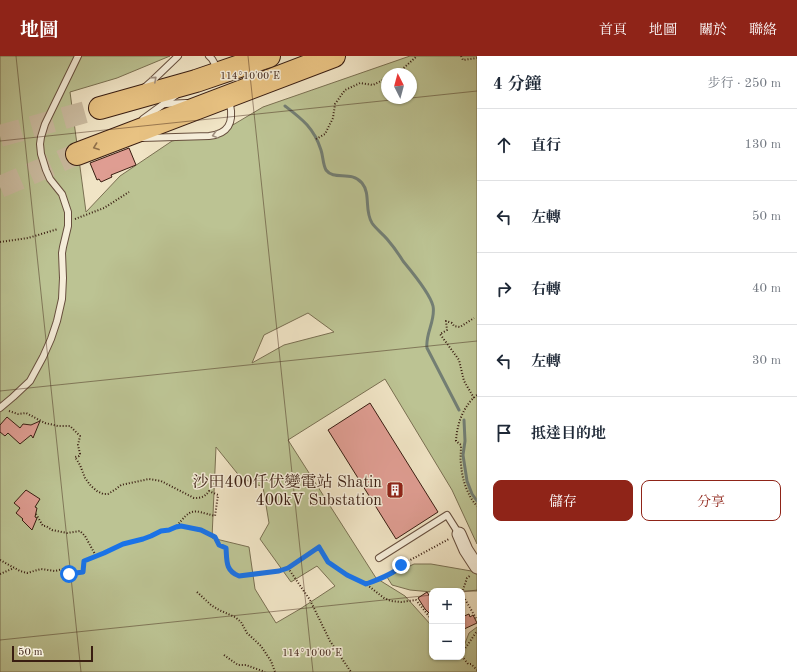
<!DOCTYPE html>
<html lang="zh-TW">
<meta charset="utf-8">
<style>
body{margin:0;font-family:"Old Standard TT","Noto Serif TC",serif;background:#f6f6f7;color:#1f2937}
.controls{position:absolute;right:12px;bottom:12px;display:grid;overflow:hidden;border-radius:8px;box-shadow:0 1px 3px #0004}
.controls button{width:36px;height:36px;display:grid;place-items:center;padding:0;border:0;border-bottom:1px solid #e0e1e3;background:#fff;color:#1f2937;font:20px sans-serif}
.compass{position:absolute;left:381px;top:12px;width:36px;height:36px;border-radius:50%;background:#fff;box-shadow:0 1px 3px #0004;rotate:354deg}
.scale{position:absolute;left:12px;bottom:10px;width:81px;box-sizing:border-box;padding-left:4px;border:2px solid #391d11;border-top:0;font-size:11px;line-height:14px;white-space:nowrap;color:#391d11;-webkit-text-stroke:3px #f5edd9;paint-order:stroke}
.stop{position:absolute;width:12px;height:12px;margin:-9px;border:3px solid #1a73e8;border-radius:50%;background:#fff}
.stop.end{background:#1a73e8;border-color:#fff;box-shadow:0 1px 4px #0008}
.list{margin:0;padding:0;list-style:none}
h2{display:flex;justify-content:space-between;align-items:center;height:52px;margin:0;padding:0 16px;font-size:17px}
h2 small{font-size:13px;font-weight:400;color:#747a83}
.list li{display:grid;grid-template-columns:26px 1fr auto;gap:12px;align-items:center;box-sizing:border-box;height:72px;padding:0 16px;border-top:1px solid #e0e1e3}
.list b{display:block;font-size:15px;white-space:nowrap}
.list em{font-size:13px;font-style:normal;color:#747a83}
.actions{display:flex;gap:8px;padding:12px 16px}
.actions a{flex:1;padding:9px 0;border:1px solid #8f2418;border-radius:8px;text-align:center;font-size:14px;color:#8f2418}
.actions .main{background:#8f2418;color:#fff}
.icon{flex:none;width:22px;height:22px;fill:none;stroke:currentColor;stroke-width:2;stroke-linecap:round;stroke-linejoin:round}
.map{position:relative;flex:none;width:477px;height:616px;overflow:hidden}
header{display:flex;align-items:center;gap:24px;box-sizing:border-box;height:56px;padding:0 20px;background:#8f2418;color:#fff}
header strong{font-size:19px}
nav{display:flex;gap:22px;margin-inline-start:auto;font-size:14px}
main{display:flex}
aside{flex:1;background:#fff}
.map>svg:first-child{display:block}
</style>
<header>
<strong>地圖</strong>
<nav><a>首頁</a><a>地圖</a><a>關於</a><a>聯絡</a></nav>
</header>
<main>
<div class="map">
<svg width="477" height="616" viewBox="0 0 477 616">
<rect width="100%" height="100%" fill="#f0e4c5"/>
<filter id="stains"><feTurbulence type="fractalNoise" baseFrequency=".005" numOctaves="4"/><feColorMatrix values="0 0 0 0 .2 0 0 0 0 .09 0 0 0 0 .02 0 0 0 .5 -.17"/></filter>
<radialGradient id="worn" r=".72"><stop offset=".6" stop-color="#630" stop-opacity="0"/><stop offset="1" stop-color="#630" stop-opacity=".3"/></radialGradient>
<g fill="#bcc393" stroke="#7a7052" fill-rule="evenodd">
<path d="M0 0H170L117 22 70 36 86 156 120 120 172 85 221 76 263 51 410 0H477V488L452 434 385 323 288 384 376 522 405 540 431 569 432 571V601H462V590H464L469 577 477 571V616H0ZM387 18H411V42H387ZM308 257 334 276 284 289 252 307 264 279ZM216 391 241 422 263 431 269 467 260 483 291 526 317 510 335 530 300 553 276 567 255 533 249 491 212 482Z"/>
<path d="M414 508H431L477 516V535H432V536L410 534 392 529 387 521Z"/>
</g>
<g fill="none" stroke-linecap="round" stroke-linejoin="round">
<g stroke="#737e73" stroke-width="3">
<path d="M285 50C302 63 314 72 321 94 323 100 323 109 326 114 334 125 351 114 362 127 371 138 364 154 372 167 376 173 382 177 387 183 393 190 398 197 403 205 412 216 430 237 433 250 436 264 425 278 427 292L459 354"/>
<path d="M464 364 465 385 463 399 467 425 472 438 477 445"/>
</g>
</g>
<g fill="#df9d92" stroke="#391d11">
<path d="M129 92 136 109 111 119 112 121 101 126 99 123 97 124 90 107Z"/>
<path d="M370 347 438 456 396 483 328 374Z"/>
<path d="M7 361 20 372 23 368 31 369 40 365 33 382 31 379 20 388 8 377 5 380 0 376V369Z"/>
<path d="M26 434 40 443 35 451 37 452 35 461 37 462 32 474 22 464 23 463 16 457 20 452 14 447Z"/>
<path d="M427 536 432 544V560L425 553 418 542Z"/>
<path d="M469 558 470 561 473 559 477 567 462 574V561Z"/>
</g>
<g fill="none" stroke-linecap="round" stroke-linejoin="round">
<g stroke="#cbbca1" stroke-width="22" stroke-dasharray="22 11" stroke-linecap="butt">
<path d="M0 80 100 52"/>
<path d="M0 131 77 98"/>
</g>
<g stroke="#674f3e" stroke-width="8">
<g id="service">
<path d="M209 0 212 3 216 10"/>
<path d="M145 31 153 24 178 0"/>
<path d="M165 48 186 47"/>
<path d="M143 63 176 39"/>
<path d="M142 82 209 80C228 78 234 67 230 48"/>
<path d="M0 352 13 341 30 325 43 301 51 283 57 265 62 243 63 222 62 197 63 191 68 170V156L62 138 50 123 46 114 41 98 40 88 41 81 45 68 78 0"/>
<path d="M379 502 447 459 459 478"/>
</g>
</g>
<g stroke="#674f3e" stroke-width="15">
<path id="minor" d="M459 478 466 494 477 511"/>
</g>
<g stroke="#391d11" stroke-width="24">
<g id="trunk">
<path d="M100 52 196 25 269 0"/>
<path d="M77 98 334 0"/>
</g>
</g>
<g stroke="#391d11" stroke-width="2" stroke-dasharray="1 2" stroke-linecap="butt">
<path d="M461 0 463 4 477 2"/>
<path d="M397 18 417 0"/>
<path d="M316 83 325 78 333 62 335 48 345 34 360 27 373 29 387 22"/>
<path d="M75 163 104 152 129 136"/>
<path d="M0 186 28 182 58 173"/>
<path d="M477 339C463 350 457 368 456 385L461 389C461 396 460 402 461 408 462 423 467 439 477 450"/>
<path d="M474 342 464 325 459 304 440 278 447 274 446 265 452 267 454 270 460 271 474 262"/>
<path d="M9 355 18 358 26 357 45 367 58 370H70L80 380 78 389 80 398 79 400 75 401 80 409 85 422 91 430 97 435 103 438H108L116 433 121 429 149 423 161 425 194 442C201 442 205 441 209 435L218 439 215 460C192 454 192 451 176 471"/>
<path d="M36 458 43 470H46L52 474 67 477 80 475 85 480 96 500"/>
<path d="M0 504 20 515 27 517 41 513 55 515 63 513H66L69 518 83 516 84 505 104 497 123 488 151 481 161 475 169 474 176 471 181 470 201 474 215 481 219 489 226 492C227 504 225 515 239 520L279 515 288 512 319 491 328 506 347 519 366 528 384 542 391 545 401 546 416 544 432 564"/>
<path d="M288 512 310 544 330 585 351 616"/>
<path d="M0 518 14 512"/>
<path d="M366 528C375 524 396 517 401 509L449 483"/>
<path d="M197 536 211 549 219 554 235 561 241 566 247 577 261 590 271 605 275 616"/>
<path d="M462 537 467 522 471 519"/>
<path d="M462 538 477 564"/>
<path d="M462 597 477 575"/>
<path d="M224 599 238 609H246L265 616"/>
<path d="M462 600 468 608H471L477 614"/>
</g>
<use href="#service" stroke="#f5edd9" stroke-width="6"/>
<use href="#minor" stroke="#f5edd9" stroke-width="13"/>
<use href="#trunk" stroke="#e8c282" stroke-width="22"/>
</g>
<defs><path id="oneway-chevron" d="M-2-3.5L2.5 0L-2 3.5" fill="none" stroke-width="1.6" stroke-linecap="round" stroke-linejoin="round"/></defs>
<g stroke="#a08f7f">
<use href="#oneway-chevron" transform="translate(154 23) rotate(-42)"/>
<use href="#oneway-chevron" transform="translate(215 79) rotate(165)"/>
</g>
<use stroke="#90704a" href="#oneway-chevron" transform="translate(96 91) rotate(160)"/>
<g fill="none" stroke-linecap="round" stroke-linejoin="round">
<path stroke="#1a73e8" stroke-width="5" d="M69 518 83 516 84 505 104 497 123 488 143 483 151 480 161 475 169 474 176 471 181 470 201 474 215 481 219 489 226 492C227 504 225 515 239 520L279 515 288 512 319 491 328 506 347 519 366 528C375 525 396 517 401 509"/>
</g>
<path fill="none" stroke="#391d11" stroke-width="1" stroke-opacity="0.45" d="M16 0 81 616M248 0 313 616M411 42 477 35M0 85 410 42M0 335 477 285M462 536 477 534M0 584 432 539"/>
<defs>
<g id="building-square" transform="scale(0.9)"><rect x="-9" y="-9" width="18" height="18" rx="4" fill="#8f2418" stroke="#f5edd9"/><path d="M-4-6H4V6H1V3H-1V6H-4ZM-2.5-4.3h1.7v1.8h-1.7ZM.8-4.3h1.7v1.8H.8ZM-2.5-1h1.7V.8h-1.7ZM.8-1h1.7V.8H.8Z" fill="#fff"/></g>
</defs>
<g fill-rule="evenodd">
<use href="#building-square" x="395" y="434"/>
</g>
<g text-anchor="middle" stroke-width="3" stroke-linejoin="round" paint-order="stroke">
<g font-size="16" fill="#391d11" stroke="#f5edd9" text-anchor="end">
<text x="382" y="431">沙田400仟伏變電站 Shatin<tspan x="382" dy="18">400kV Substation</tspan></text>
</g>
</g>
<g font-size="10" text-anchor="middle" fill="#391d11" stroke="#f5edd9" stroke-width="3" stroke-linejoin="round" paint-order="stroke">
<text x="250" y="23">114°10'00"E</text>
<text x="312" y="600">114°10'00"E</text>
</g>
<rect width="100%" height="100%" filter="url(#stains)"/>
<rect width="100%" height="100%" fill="url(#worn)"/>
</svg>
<div class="controls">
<button>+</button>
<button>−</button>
</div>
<svg class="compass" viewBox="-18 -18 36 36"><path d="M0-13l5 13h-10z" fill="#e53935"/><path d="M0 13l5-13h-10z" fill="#747a83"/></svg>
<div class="scale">50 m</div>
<div class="stop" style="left:69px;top:518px"></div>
<div class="stop end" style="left:401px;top:509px"></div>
</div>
<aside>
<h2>4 分鐘<small>步行 · 250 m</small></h2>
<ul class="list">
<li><svg class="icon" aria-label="ahead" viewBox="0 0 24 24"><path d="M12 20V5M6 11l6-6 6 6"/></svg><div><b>直行</b></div><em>130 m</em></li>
<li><svg class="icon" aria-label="left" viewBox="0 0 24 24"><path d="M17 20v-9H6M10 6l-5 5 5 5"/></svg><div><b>左轉</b></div><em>50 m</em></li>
<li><svg class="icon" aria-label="right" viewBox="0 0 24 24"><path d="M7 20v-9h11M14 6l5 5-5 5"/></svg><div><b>右轉</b></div><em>40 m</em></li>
<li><svg class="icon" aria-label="left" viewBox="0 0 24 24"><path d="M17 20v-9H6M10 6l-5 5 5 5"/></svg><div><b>左轉</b></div><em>30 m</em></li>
<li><svg class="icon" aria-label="arrive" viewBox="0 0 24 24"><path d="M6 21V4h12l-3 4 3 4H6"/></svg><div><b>抵達目的地</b></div></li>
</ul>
<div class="actions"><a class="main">儲存</a><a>分享</a></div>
</aside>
</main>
